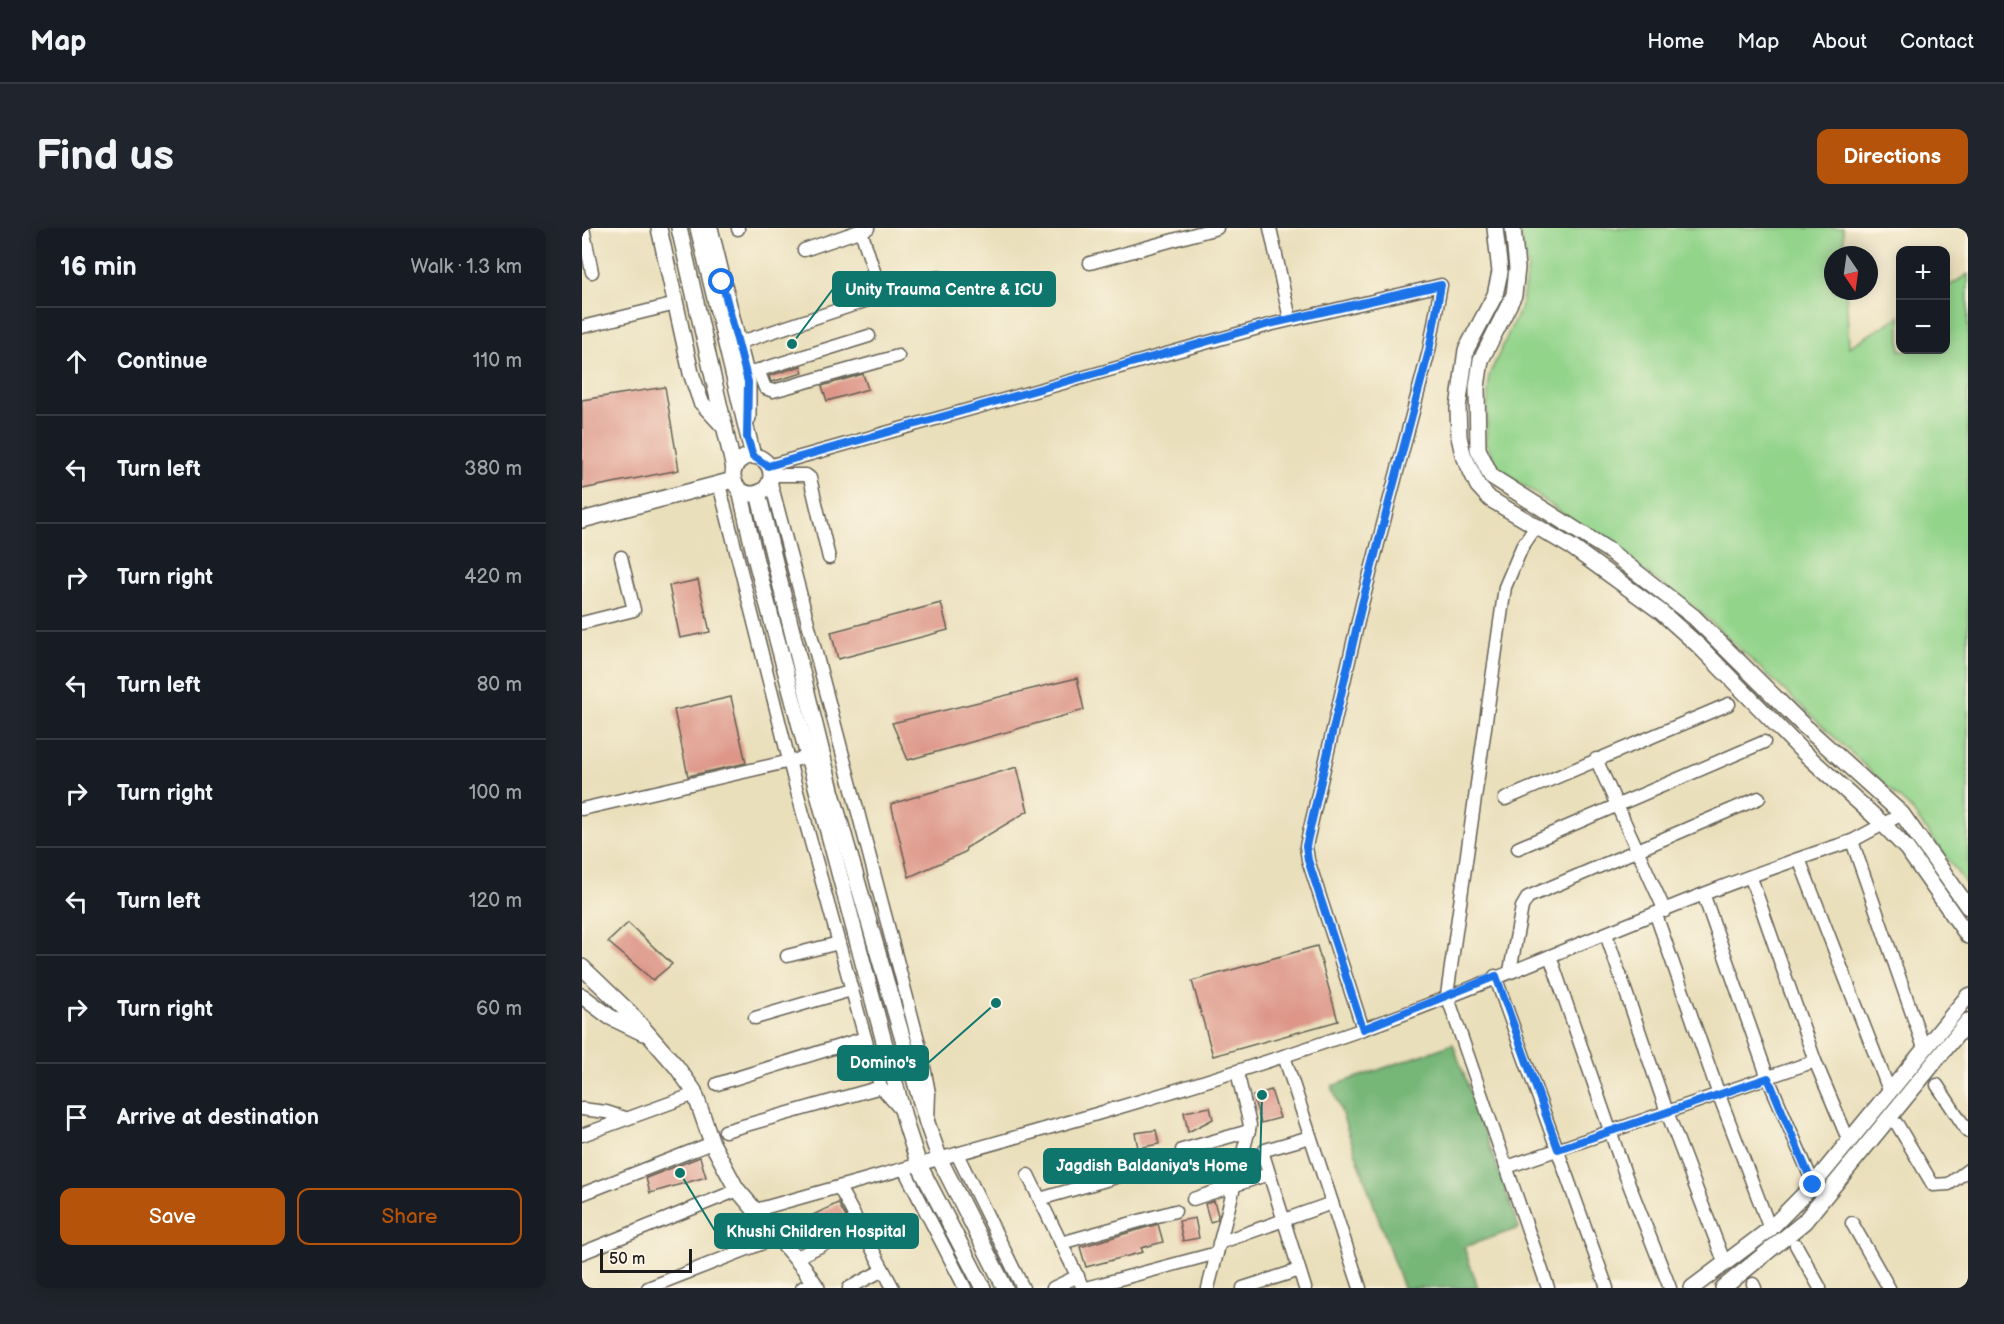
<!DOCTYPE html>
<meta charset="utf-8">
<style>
body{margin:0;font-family:"Balsamiq Sans",sans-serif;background:#20242c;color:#f1f3f6}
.controls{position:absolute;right:18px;top:18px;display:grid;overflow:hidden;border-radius:12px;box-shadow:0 3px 15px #0003}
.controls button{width:54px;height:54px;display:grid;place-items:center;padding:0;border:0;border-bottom:2px solid #363941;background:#171b24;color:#f1f3f6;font:30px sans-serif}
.compass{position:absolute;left:1242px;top:18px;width:54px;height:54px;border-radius:50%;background:#171b24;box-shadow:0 3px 15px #0003;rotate:167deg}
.scale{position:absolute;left:18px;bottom:15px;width:92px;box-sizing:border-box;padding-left:6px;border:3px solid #1c1c1c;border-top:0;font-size:16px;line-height:21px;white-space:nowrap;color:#1c1c1c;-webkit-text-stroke:4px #fcf5e5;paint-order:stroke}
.stop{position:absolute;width:18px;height:18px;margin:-14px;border:4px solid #1a73e8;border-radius:50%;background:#fff}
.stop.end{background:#1a73e8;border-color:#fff;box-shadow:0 2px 6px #0008}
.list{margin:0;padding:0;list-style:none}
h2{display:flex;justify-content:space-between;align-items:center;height:78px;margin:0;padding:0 24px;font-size:26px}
h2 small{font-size:20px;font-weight:400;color:#9ea1a6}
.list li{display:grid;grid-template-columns:39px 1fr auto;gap:18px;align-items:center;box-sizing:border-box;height:108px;padding:0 24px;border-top:2px solid #363941}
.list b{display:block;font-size:22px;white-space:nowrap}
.list em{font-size:20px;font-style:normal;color:#9ea1a6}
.actions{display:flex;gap:12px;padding:18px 24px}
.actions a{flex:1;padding:14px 0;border:2px solid #b45309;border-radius:12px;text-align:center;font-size:21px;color:#b45309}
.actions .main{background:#b45309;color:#fff}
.icon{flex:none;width:33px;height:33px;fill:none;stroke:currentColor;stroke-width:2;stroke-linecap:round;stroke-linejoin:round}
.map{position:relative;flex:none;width:1386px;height:1060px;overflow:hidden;border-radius:12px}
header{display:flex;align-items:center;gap:36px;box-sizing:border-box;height:84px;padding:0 30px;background:#171b24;border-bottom:2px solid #363941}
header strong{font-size:28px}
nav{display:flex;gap:33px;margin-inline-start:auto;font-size:21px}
.intro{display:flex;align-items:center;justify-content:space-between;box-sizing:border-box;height:144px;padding:0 36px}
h1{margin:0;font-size:42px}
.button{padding:15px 27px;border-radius:12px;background:#b45309;color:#fff;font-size:21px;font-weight:700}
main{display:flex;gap:36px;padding:0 36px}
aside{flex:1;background:#171b24;border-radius:12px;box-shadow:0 3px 15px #0003}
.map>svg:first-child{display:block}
</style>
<header>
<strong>Map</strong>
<nav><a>Home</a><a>Map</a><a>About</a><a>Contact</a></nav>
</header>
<div class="intro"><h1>Find us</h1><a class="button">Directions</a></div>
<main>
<aside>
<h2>16 min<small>Walk · 1.3 km</small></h2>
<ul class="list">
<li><svg class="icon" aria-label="ahead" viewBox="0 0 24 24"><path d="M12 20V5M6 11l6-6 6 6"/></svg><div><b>Continue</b></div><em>110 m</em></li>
<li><svg class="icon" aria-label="left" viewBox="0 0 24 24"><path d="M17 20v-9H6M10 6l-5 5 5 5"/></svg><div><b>Turn left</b></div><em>380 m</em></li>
<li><svg class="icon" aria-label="right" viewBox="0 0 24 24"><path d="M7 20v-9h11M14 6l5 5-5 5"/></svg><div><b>Turn right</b></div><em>420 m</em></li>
<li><svg class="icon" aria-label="left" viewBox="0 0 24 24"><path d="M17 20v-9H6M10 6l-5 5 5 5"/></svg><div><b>Turn left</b></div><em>80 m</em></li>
<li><svg class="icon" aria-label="right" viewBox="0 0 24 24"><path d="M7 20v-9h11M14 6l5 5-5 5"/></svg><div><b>Turn right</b></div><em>100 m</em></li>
<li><svg class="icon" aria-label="left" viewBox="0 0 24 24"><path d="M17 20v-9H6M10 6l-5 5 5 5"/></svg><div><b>Turn left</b></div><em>120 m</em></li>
<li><svg class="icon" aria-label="right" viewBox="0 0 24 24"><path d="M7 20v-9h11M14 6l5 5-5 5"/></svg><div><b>Turn right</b></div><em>60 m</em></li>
<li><svg class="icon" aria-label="arrive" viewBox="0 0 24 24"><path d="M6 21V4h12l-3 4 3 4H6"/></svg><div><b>Arrive at destination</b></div></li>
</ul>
<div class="actions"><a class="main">Save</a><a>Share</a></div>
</aside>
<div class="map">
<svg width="1386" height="1060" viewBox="0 0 1386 1060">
<rect width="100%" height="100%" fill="#fcf5e5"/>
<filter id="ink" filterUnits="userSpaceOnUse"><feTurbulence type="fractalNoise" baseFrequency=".0167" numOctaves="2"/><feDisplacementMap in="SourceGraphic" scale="12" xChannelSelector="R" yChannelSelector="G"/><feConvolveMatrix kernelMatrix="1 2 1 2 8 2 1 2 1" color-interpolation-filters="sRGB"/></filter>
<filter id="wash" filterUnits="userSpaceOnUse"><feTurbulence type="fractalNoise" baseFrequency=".008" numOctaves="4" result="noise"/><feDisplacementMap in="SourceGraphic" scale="24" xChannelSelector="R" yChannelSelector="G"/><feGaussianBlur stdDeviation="1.35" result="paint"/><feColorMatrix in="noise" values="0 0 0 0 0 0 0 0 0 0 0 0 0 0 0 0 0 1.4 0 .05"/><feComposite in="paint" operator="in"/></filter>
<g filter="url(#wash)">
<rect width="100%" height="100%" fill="#eadfbb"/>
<path fill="#93d48b" stroke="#587854" stroke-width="1.5" d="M937 0H1261L1263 27H1251V63H1264L1267 119 1318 88V122H1364V60L1386 46V659L1328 580 1115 381 917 240 904 215 907 148 939 78 946 40Z"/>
<path fill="#76b677" stroke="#49694a" stroke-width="1.5" d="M871 816 937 1000 882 1019 896 1060H821L750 858Z"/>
<g id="blocks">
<g fill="#dd9688">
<path d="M219 138 221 145 189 154 187 148Z"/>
<path d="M281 146 286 161 245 173 240 158Z"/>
<path d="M83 159 97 242 0 261V172Z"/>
<path d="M116 352 128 404 98 410 87 358Z"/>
<path d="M359 375 366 402 256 431 249 404Z"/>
<path d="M495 450 502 482 326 532 310 495Z"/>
<path d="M149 469 164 535 106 548 92 482Z"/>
<path d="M435 539 446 583 384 620 383 624 327 649 309 576Z"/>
<path d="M46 695 90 736 71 752 26 714Z"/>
<path d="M735 718 756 793 631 828 610 753Z"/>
<path d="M689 862 698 890 679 895 671 868Z"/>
<path d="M628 879 631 891 606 904 602 884Z"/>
<path d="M574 902 577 916 556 920 553 905Z"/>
<path d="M118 929 124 949 68 965 64 950Z"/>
<path d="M632 973 636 987 635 992 628 994 623 976Z"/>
<path d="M256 975 267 995 222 1017 212 996Z"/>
<path d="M613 990 617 1010 601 1013 597 993Z"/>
<path d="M576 996 581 1014 559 1020 561 1024 504 1039 498 1019Z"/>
</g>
</g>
</g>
<g filter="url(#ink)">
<use href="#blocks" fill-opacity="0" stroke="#646054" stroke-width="1.5"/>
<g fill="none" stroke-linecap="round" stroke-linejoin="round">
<g stroke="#646054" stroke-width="15">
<g id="minor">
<path d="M1 0 10 44"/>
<path d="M156 0V1"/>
<path d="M688 0 708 91"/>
<path d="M279 3 300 68"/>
<path d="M222 22 286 0"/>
<path d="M508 35 635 0"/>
<path d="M0 99 94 76"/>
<path d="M156 115 356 49"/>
<path d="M176 142 183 160 191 163 316 128"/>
<path d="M171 144 287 108"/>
<path d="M186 238 687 97 859 57 847 123 780 376 724 618 726 632 781 801"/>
<path d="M188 247H224L228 250 247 330"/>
<path d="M188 251 339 823 347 865 346 892"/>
<path d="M137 256 214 560 289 831 299 859 319 882"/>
<path d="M955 297 940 319 923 359 865 767 966 1060"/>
<path d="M0 395 52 382 39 329"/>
<path d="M1014 531 1083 683"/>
<path d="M923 571 1147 476"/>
<path d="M0 581 226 529"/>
<path d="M1270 613 1342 820"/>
<path d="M936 620 1182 514"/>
<path d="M1217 631 1307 862"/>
<path d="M1169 650 1233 833 1266 911"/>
<path d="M1122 668 1186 850 1234 962"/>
<path d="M1074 687 1137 867 1188 1001"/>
<path d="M1024 706 1085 884 1143 1036"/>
<path d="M205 728 257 715"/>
<path d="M968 728 1043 946 1088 1060"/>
<path d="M928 743 940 679 946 669 1177 570"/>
<path d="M913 748 1025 1060"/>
<path d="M173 790 269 762"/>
<path d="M702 828 778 1060"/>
<path d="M135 856 283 810"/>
<path d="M1355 857 1386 904"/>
<path d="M0 881 24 884 43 890"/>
<path d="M1315 896 1351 957 1367 956 1386 942"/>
<path d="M143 903 299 859"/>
<path d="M0 907 113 866"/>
<path d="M600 922 667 903"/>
<path d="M375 926 441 1060"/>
<path d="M925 939 1233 833"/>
<path d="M322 941 383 1060"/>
<path d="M446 947 501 1060"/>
<path d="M257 959 311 1060"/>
<path d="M0 966 130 915"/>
<path d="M458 971 576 937"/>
<path d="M611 971 687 946"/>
<path d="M174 982C373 926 574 873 770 805 938 746 1100 667 1270 613L1320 586"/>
<path d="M1270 995 1307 1060"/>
<path d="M479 1015 593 983"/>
<path d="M637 1015 750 975"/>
<path d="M1214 1017 1238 1060"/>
<path d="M0 1025 156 962"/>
<path d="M213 1030 278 999"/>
<path d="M1171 1056 1173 1060"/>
<path d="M66 1060 196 1009"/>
<path d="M220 1060 232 1055"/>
<path d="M267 1060 301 1042"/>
<path d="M471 1060 496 1048"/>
<path d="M504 1060 635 1025"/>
<path d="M626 1060 668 897 655 844"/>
<path d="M661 1060 717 1042"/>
<path d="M723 1060 681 926 683 922 728 909"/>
</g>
</g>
<g stroke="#646054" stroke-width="18">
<g id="tertiary">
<path d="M77 0 109 145 119 174 143 200"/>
<path d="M97 0 152 241"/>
<path d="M116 0 171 228"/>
<path d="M128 0 166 154V190"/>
<path d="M913 0 918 44 913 67 884 122 876 180 877 209 881 226 896 258 908 271 991 320 1079 384 1117 418 1219 522 1302 597 1325 621 1386 708"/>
<path d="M931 0 935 40 932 67 899 132 895 159 896 221 909 248 1026 322 1112 389 1219 495 1320 586 1386 679"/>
<circle cx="170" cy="247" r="19"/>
<path d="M158 262 173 329 325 900 337 937 401 1060"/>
<path d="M176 265 249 562 345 895 358 932 423 1060"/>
<path d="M0 292 151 252"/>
<path d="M0 739 47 784 94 838 112 863 130 915 154 960 222 1040 235 1060"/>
<path d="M0 768 28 789 61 805"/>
<path d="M1110 1060 1188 1001 1231 957 1386 768"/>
<path d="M1141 1060 1222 994 1386 793"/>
</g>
</g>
<use href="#minor" stroke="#fff" stroke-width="12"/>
<use href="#tertiary" stroke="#fff" stroke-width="15"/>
</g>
</g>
<g fill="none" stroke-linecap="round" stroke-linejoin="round" filter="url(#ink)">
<path stroke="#1a73e8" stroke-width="8" d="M140 54 166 154 165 209 171 228 186 238 687 96 859 57 847 123 780 376 724 618 726 632 781 801 914 748 976 921 1186 850 1231 957"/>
</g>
<path fill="none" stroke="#0f766e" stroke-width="2" d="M210 116L251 61M414 775L346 835M680 867L678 938M98 945L133 1003"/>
<g fill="#0f766e" stroke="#fcf5e5" stroke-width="2">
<circle cx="210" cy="116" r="6"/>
<circle cx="414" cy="775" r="6"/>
<circle cx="680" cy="867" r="6"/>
<circle cx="98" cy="945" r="6"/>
</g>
<g fill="#0f766e" stroke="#0f766e" stroke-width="2">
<rect x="251" y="44" width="222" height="34" rx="6"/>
<rect x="256" y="818" width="90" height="34" rx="6"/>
<rect x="462" y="921" width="216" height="34" rx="6"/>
<rect x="133" y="986" width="203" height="34" rx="6"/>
</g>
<g font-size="16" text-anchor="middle" font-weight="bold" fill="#fff">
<text x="362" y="67">Unity Trauma Centre &amp; ICU</text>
<text x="301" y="840">Domino's</text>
<text x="570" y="943">Jagdish Baldaniya's Home</text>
<text x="234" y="1009">Khushi Children Hospital</text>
</g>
</svg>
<div class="controls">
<button>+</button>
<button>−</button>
</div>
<svg class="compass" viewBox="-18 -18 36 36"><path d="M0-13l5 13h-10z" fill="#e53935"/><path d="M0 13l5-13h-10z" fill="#9ea1a6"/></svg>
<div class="scale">50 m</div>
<div class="stop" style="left:140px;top:54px"></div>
<div class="stop end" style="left:1231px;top:957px"></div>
</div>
</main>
